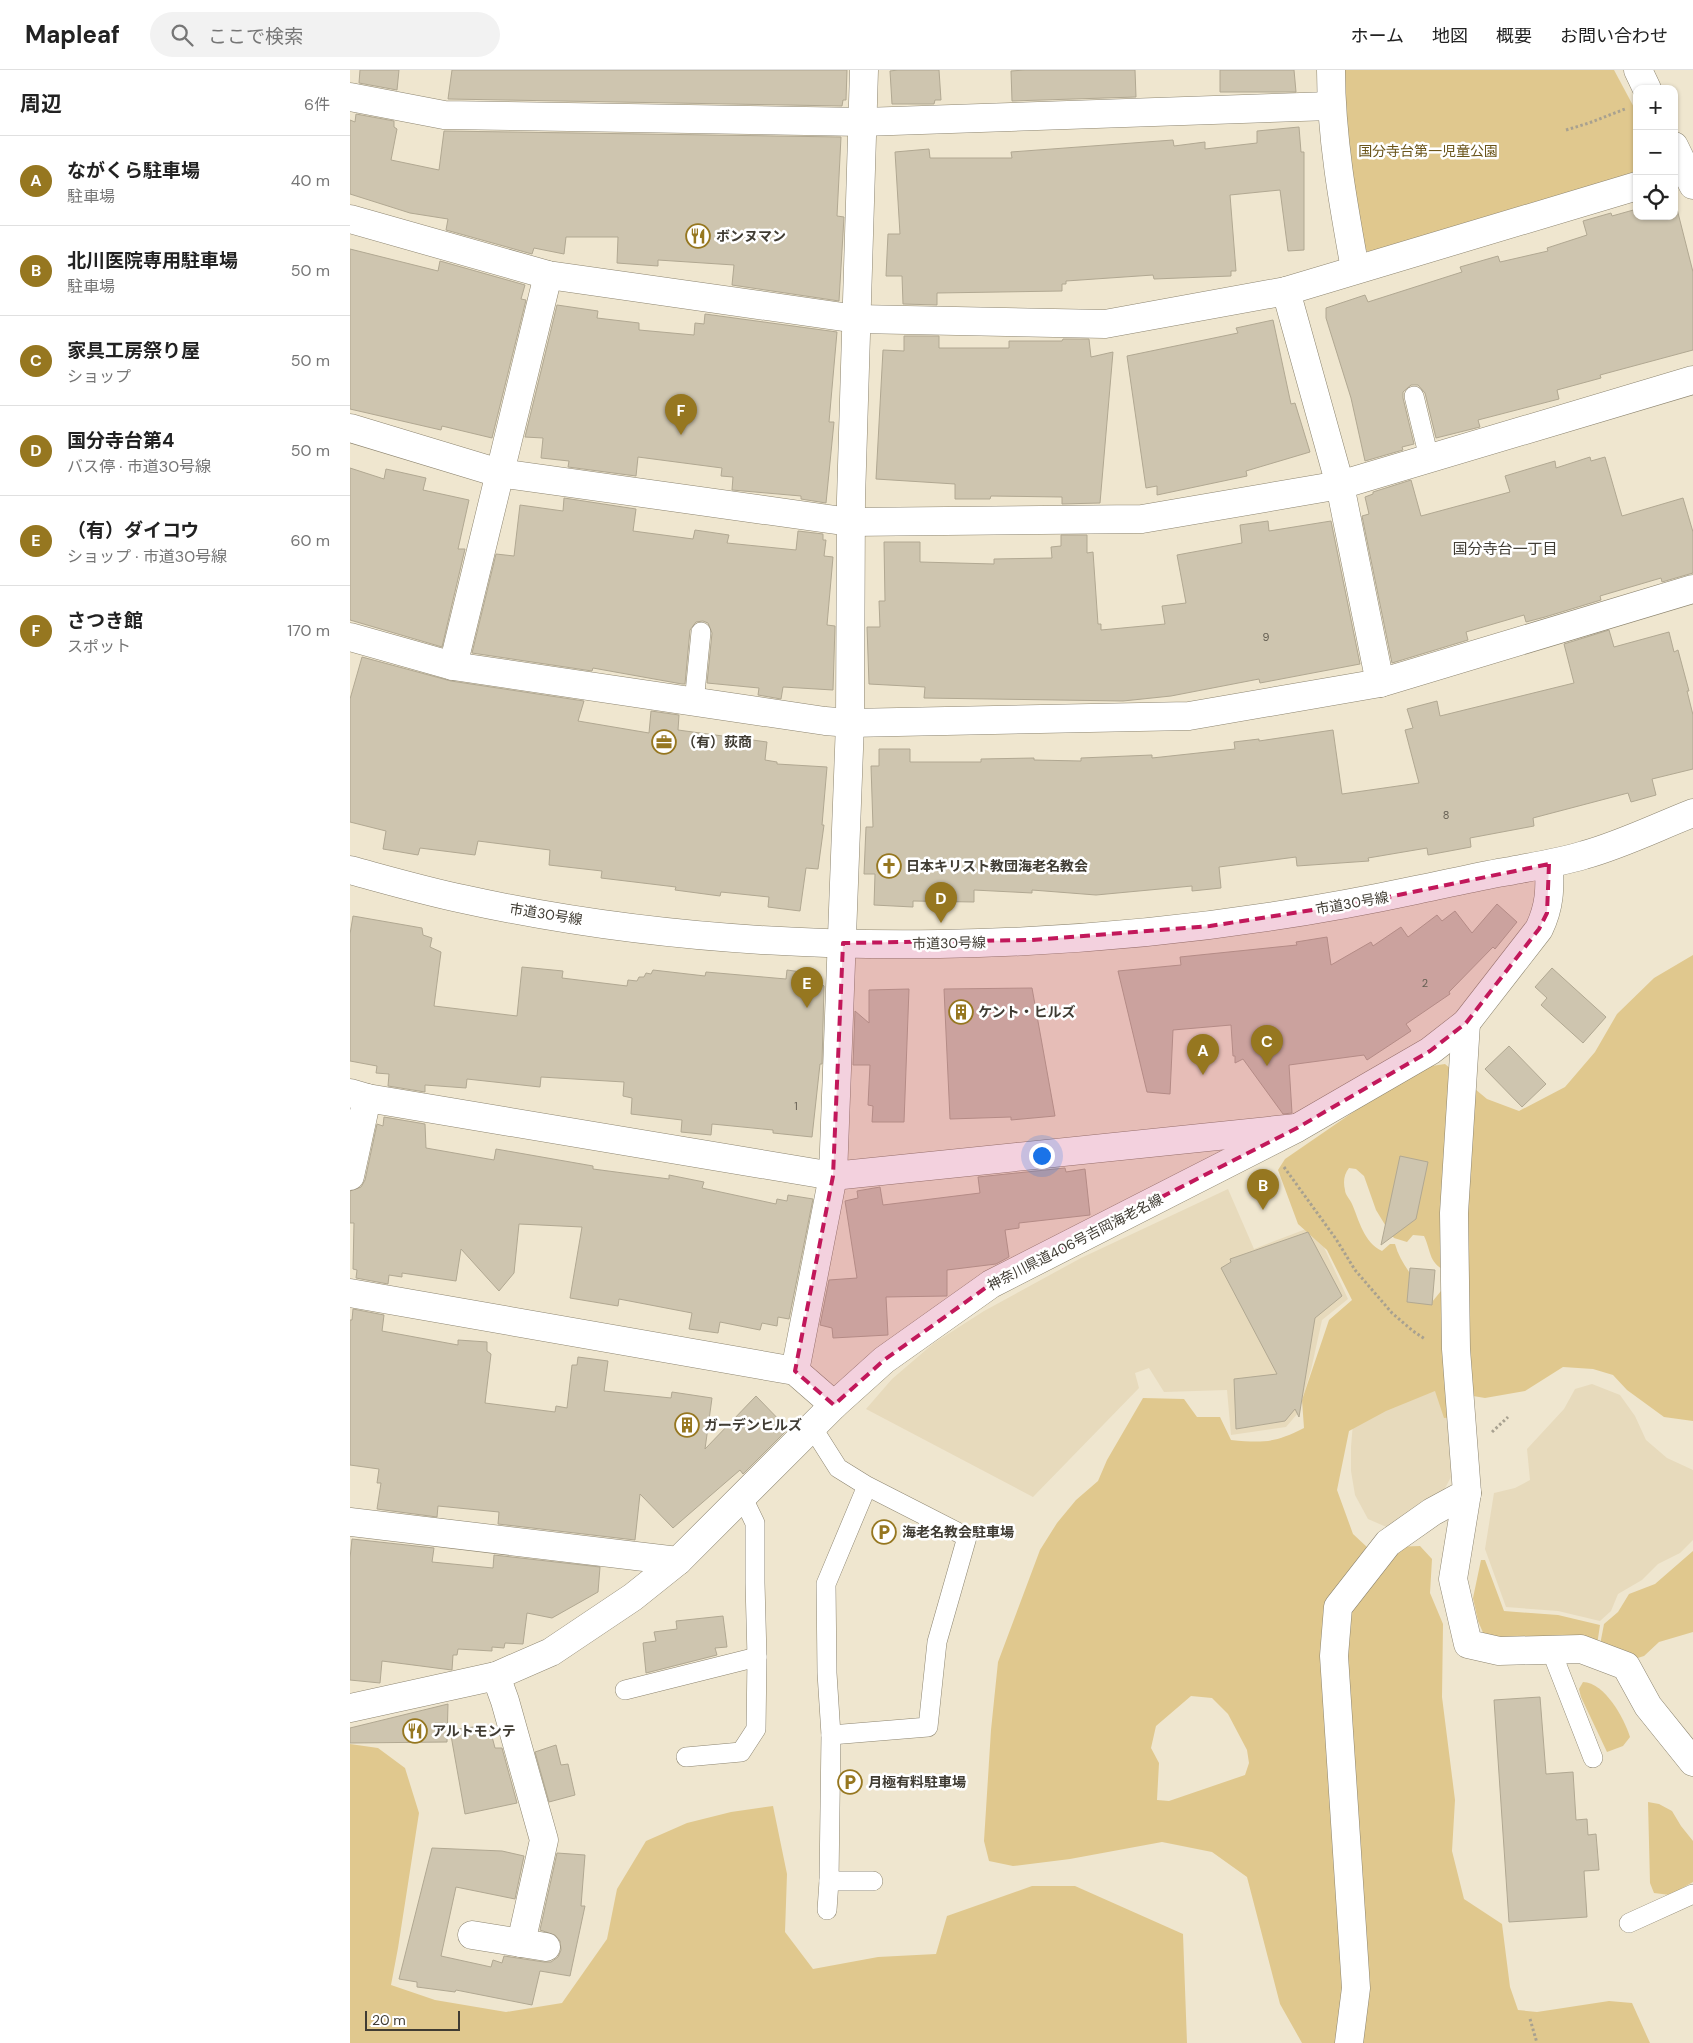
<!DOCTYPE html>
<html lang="ja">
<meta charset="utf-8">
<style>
body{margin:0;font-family:"DM Sans","Noto Sans JP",sans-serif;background:#f2f2f2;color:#222}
.controls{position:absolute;right:15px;top:15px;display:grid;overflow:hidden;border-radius:10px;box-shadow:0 1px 4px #0004}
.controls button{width:45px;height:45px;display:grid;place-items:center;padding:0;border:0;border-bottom:1px solid #e0e0e0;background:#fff;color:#222;font:25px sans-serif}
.scale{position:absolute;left:15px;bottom:12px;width:95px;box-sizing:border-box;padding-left:5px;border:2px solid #403c33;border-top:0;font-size:14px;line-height:18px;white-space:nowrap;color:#403c33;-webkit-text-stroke:4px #fff;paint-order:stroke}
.you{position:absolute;left:691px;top:1085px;width:18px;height:18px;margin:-12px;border:4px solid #fff;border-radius:50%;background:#1a73e8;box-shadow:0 0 0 8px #1a73e833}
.badge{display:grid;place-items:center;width:32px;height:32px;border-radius:50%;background:#967720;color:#fff;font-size:16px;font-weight:700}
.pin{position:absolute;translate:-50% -41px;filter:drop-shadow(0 1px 2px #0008)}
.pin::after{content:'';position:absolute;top:26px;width:18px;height:15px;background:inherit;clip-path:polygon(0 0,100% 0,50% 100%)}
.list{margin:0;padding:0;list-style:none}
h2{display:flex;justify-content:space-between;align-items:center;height:65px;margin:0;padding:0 20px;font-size:21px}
h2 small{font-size:16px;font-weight:400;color:#767676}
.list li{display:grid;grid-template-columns:32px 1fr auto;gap:15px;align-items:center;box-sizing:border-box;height:90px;padding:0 20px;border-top:1px solid #e0e0e0}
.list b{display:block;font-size:19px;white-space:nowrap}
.list p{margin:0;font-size:16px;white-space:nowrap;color:#767676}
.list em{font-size:16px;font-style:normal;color:#767676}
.icon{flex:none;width:28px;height:28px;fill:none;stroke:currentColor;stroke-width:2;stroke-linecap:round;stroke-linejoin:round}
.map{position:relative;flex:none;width:1343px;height:1973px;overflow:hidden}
header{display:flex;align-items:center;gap:30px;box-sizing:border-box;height:70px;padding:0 25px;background:#fff;border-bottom:1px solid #e0e0e0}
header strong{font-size:24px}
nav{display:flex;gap:28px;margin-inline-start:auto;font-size:18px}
.search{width:350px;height:45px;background:#f2f2f2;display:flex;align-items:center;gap:12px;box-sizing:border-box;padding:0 18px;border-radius:28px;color:#767676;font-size:19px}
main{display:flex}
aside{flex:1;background:#fff}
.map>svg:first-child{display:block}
</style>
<header>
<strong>Mapleaf</strong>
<div class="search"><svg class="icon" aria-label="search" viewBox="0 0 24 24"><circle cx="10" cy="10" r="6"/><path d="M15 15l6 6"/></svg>ここで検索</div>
<nav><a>ホーム</a><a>地図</a><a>概要</a><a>お問い合わせ</a></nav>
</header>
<main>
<aside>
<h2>周辺<small>6件</small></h2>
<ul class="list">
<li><span class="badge">A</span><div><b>ながくら駐車場</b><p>駐車場</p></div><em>40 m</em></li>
<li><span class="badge">B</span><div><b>北川医院専用駐車場</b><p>駐車場</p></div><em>50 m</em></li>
<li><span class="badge">C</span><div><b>家具工房祭り屋</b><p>ショップ</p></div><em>50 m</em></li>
<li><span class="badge">D</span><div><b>国分寺台第4</b><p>バス停 · 市道30号線</p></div><em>50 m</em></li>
<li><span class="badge">E</span><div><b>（有）ダイコウ</b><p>ショップ · 市道30号線</p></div><em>60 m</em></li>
<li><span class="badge">F</span><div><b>さつき館</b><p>スポット</p></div><em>170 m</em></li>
</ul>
</aside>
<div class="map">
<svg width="1343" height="1973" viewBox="0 0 1343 1973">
<rect width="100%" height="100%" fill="#efe6cf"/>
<g fill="#e7dabc">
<path d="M878 1119 904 1179 964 1156 998 1229 972 1250 961 1300 948 1343 936 1357 881 1365 877 1320 814 1322 799 1298 785 1303 789 1318 683 1427 516 1339 542 1309 584 1273 634 1241 731 1188Z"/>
<path d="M1019 1308 1101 1317 1104 1396 1101 1407 1086 1435 1041 1459 1018 1449 1005 1425 1001 1401V1377L1004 1341Z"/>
<path d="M1242 1314 1270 1325 1285 1346 1296 1370 1317 1388 1343 1400V1470L1330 1483 1308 1494 1292 1510 1268 1524 1261 1541 1250 1551 1208 1541 1156 1537 1135 1479 1144 1423 1165 1418 1180 1410 1177 1379 1214 1339 1225 1319Z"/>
</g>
<g fill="#e0c88e" fill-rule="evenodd">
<path d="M993 0H1264L1287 43V102L1019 182 1010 176 997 90Z"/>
<path d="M1343 885V1351L1314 1347 1277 1320 1263 1305 1243 1299 1213 1297 1175 1321 1135 1328 1123 1326 1105 1347 1094 1348 1085 1321 1036 1341 999 1361 987 1420 1003 1464 1018 1478 1070 1476 1082 1489 1080 1523 1093 1554 1092 1627 1105 1730 1102 1781 1114 1829 1152 1854 1160 1917 1168 1940 1187 1942 1259 1931 1282 1933 1300 1973H952L930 1934 897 1807 862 1782 812 1772 720 1789 663 1796 639 1791 634 1771 641 1660 648 1592 690 1480 707 1453 726 1430 748 1411 757 1390 793 1328 834 1329 847 1347H870L881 1370C913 1373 925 1373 954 1358L952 1330 979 1250 1002 1230 977 1180 948 1154 928 1100 935 1089 1031 1023 1075 997 1095 994 1137 1029 1169 1041 1215 1017 1245 982 1267 944 1304 908ZM999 1098 1006 1099 1014 1106 1026 1140 1040 1163 1044 1168 1057 1172 1063 1165 1074 1166C1082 1183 1078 1194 1099 1202L1101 1221H1091L1082 1232C1069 1214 1051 1196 1045 1174H1040L1032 1181C1014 1173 1009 1150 1002 1134 1000 1129 995 1125 995 1120 993 1112 994 1104 999 1098ZM841 1626 862 1628 878 1644 897 1680 899 1693 895 1705 819 1731 807 1730 809 1693 801 1678 806 1656Z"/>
<path d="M1343 1481V1562L1309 1572 1294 1586 1278 1591 1250 1575 1254 1554 1268 1542 1279 1524 1305 1514Z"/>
<path d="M1131 1490H1135L1154 1541 1208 1545 1250 1555 1247 1575H1151L1134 1565 1128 1551 1123 1528Z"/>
<path d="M1233 1612C1255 1613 1274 1648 1280 1667L1273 1676 1257 1682 1231 1627 1229 1619Z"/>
<path d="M0 1674 28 1678 55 1698 69 1743 48 1878 41 1915 85 1930 156 1942 212 1933 257 1869 267 1819 296 1771 337 1753 381 1742 423 1736 437 1804 435 1862 463 1899 528 1887 586 1884 597 1846 682 1816H725L833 1864 837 1973H0Z"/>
<path d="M1298 1732 1309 1734 1322 1741 1331 1756 1343 1771V1812L1320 1825 1304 1823 1300 1813Z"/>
</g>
<g fill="#cec5af" stroke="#b1a892">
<path d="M10 0H49L47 20 9 13Z"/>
<path d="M102 0H497L496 30H493L492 36 98 29Z"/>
<path d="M548 0H589L591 30H585L584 34H542L540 1Z"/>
<path d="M675 0H785L786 27 662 31 661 1Z"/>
<path d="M870 0H944L946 22H870Z"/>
<path d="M6 44 44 51V57L47 59 41 90 89 100 94 61 491 67 487 146 494 147 489 231 382 215 384 195 308 190V196L267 193 268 167H216L214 184 184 178 182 184 96 160 98 149 60 143 0 124V50L5 52Z"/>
<path d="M949 57 951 82H954V180L938 181 930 120 880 125 886 201H881V206L804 209 803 205 716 211V214H712V221L587 223V235L553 234 552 206H536L538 164H550L545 82 579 79 580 88H662L661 82 823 70 824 76 855 72V79L907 73V61Z"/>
<path d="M1326 135 1343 202V280L1250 305 1251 308 1207 320 1209 329 1128 350 1130 357 1086 368 1075 323 1068 315H1061L1053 322V328L1064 374 1052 377 1053 380 1015 391 1001 328 976 248V238L1015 225 1018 232 1112 202 1110 197 1148 186 1150 192 1198 181 1197 178 1237 165 1233 151 1261 143 1262 146 1287 139V147L1324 146Z"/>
<path d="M0 179 88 201 90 191 175 215 171 229 176 230 142 368 92 356 91 360 0 339Z"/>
<path d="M207 235 248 241 247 248 289 253V260L344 265 345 253 354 254 355 244 487 262 479 352H484L476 433 451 429V426L382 420 383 407 371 406 372 398 288 387 286 406 218 397 219 391 191 388 193 368 175 367Z"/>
<path d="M923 250 941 334 945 333 960 382 896 401 897 406 807 425V416L796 418 777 286 888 263 886 258Z"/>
<path d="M554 266H589V278H659V271H712L713 269H739L741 287 763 282 750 433 712 434V427L641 426 640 429H605V414L526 409 533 280 554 281Z"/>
<path d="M1240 387 1241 391 1255 387 1272 446 1333 428 1343 462V503L1312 512 1311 508 1250 526 1251 530 1195 547 1176 552 1174 545 1116 562 1118 570 1042 593 1012 446 1019 444 1015 427 1023 424V422L1061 410 1071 446 1160 422 1155 406 1205 391 1206 398Z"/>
<path d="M0 398 34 409 36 399 76 408 73 420 119 430 108 479H115L92 577 0 550Z"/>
<path d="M214 428 286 439 283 461 343 469 345 460 379 465 377 473 446 480 448 461 473 464V470H476L474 486 483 487 477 555 485 556 483 620 433 617 431 629 408 625 409 618 357 613 362 563 358 553 353 551 346 552 340 560 335 614H332L243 598 242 601 122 583 146 484 164 486 170 435 213 441Z"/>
<path d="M918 451 919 461 981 451 1010 594 910 613 909 609 821 626 773 631 574 628 575 617 519 614 517 557H530L529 531H535L534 472H570V492L644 494V489L702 488 701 477 711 476V465H737V483L743 482 748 554H751V560L815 554 812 536 836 533 827 485 892 473 890 455Z"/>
<path d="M1259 560 1264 577 1319 562 1324 582 1328 580 1339 621H1337L1343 645V699L1302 709 1306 725 1281 732 1278 723 1183 748 1184 756 1120 768 1121 777 1078 785 1077 778 1018 788 1019 791 947 796 946 787 869 797 871 818 842 821V816L746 825 682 820V823L624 820V832L563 831V837L524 835 525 804H514L516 757H523L521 696H529V679H560V692H631V689L684 688V690L731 691V688L802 685V688L885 679 884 672 909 669V671L983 660 992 724 1069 713 1055 660 1063 658 1057 639 1087 631 1090 646 1224 613 1214 574Z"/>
<path d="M12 587 101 611 234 631 228 651 299 663 301 641 329 645 328 660 417 672 415 690 427 692V694L477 697 472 755H474L468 799 456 798 450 841 418 837 419 827 371 822 370 826 325 820 326 817 251 808 252 801 199 795 200 780 128 771 125 785 70 778 68 785 33 779 36 761 0 752V629Z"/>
<path d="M1147 834 1167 852 1145 879 1143 877 1099 922 1100 924 1056 954 1061 961 1017 990 1014 985 939 995 942 1043 933 1044 893 989 885 993V986H883L881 955 823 960 820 1024 797 1022 768 901 831 895 830 887 947 875 946 872 977 867 981 895 1021 872 1023 876 1051 857 1058 867 1087 845 1092 851 1105 841 1122 863Z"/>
<path d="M3 846 72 858 73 865 82 868 80 877 91 882 84 936 167 946 172 897 213 901 212 908 277 916 278 910 287 911 289 907H294L296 903 301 904 303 900 355 906 356 902 436 909 437 900 459 903 474 916 472 994H470L462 1067 423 1063V1060L362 1054 361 1065 331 1062 332 1050 281 1044 282 1028 273 1026 274 1012 191 1007 190 1017 117 1009 116 1018 75 1015V1022L38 1016 39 1004 26 1003 27 996 0 991V864Z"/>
<path d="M1202 898 1256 947 1233 973 1191 935 1197 928 1185 917Z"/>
<path d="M682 918 705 1046 661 1050V1047L600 1049 594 919Z"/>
<path d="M559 919 554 1052H522L523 1036 518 1035 520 995H503L505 941 519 953V920Z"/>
<path d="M1159 976 1196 1014 1172 1037 1135 999Z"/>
<path d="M34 1047 75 1054 76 1078 144 1090 146 1079 243 1096V1099L319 1109V1105L354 1112 352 1118 426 1134 427 1129 437 1131 438 1125 463 1129 439 1249 428 1247 427 1256 412 1253 410 1260 370 1252 368 1263 339 1259 342 1243 269 1229 268 1236 220 1228 232 1157 169 1154 164 1203 149 1221 111 1179 106 1211 52 1203V1207L39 1205 38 1214 6 1208 7 1200 3 1199 4 1153H0V1121L11 1117 15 1110 27 1054 33 1056Z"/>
<path d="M1050 1086 1078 1092 1066 1149 1031 1175Z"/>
<path d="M715 1098 716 1102 735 1099 740 1145 669 1153V1158L655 1160 659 1187 646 1194 597 1200V1226L536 1227 538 1265 483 1268 482 1258 470 1255 479 1210 507 1208 495 1131 508 1128 507 1121 530 1117 533 1135 630 1123 628 1107Z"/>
<path d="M958 1162 992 1226 965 1248 949 1347 945 1339 935 1351 886 1359 884 1309 927 1304 871 1198 881 1192 880 1189Z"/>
<path d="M1060 1198 1085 1200 1082 1235 1057 1232Z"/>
<path d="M3 1239 34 1245 32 1261 108 1275V1270L137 1272V1281L141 1284 135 1333 205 1342 206 1336 217 1338 222 1295H227L228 1287 258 1291 254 1321 321 1328 322 1322 362 1328 355 1379 406 1326 438 1359 393 1404 390 1400 323 1458 290 1424 285 1470 148 1454 149 1442 88 1436 87 1447 27 1439 31 1413H27L29 1399 0 1395V1250H2Z"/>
<path d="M2 1469 84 1478 82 1492 143 1498 144 1485 250 1497 248 1522 202 1548 177 1543 173 1574 155 1573 154 1578 142 1577V1581L108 1579 107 1585H103L102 1600 32 1591 30 1613 0 1610V1488Z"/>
<path d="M373 1546 377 1577 365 1578 367 1585 296 1603 293 1573 306 1571 304 1562 327 1559 326 1551Z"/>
<path d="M1190 1627 1196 1704 1223 1702 1226 1750 1237 1749 1238 1765 1246 1764 1249 1800 1234 1801 1237 1847 1159 1852 1144 1630Z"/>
<path d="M98 1634 97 1672 0 1673V1658Z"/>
<path d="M139 1655 145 1678H152L167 1733 115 1744 100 1660Z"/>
<path d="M206 1675 211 1695 218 1694 225 1725 199 1732 185 1682Z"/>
<path d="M82 1778 152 1781 174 1786 165 1829 106 1817 91 1886 141 1897 143 1890 152 1893 154 1886 194 1892H201L208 1887 211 1880 210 1871 205 1865 190 1860 207 1783 235 1785 231 1836H235L220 1906 190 1901 182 1935 106 1920 105 1922 67 1917V1912L49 1909Z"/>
</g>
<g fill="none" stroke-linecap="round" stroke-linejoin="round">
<g stroke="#8d8570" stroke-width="20">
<g id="lane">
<path d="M1064 326 1079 388"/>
<path d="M344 633 351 562"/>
<path d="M462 1357 488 1398 517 1416 617 1467 587 1572 578 1657 481 1665 477 1603 476 1514 517 1416"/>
<path d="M1201 1580 1243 1688"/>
<path d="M275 1620 407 1587"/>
<path d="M481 1665 479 1811H523"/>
<path d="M336 1687 391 1682 406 1659 407 1587 405 1513V1453L392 1426"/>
<path d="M477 1840 479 1811"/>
<path d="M1279 1853 1343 1824"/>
</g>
</g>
<g stroke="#8d8570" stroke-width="29">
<g id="street">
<path d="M981 0C981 67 993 133 1005 199"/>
<path d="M1288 0 1297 19"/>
<path d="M0 27 94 45 513 52 981 36"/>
<path d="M1324 76 1343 115"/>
<path d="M0 149 198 205 507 249 755 254 936 221 1287 116"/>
<path d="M936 221 990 415 1030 613"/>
<path d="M0 358 149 403 500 452 792 449 990 415 1343 310"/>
<path d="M0 567 103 596 475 651 500 653 839 646 1030 613 1343 519"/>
<path d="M103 596 198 205"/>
<path d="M0 1023 17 1028 483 1106 946 1058"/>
<path d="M0 1106 17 1028"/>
<path d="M0 1223 445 1301 484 1335"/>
<path d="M445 1301 483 1106 500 653 501 429 514 0"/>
<path d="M1117 1423 1103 1509 1118 1574 1149 1581 1231 1579 1276 1596 1298 1636 1343 1692"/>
<path d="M0 1452 328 1491"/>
<path d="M146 1606 155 1631 194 1770 171 1873"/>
<path d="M122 1865 196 1877"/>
<path d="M999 1973 1006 1918 984 1586 988 1537 1038 1473 1082 1442 1117 1423 1106 1279 1104 1143 1116 953"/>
</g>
</g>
<g stroke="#8d8570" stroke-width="29">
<g id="secondary">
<path d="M0 800C37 810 75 821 113 829 417 896 763 885 1066 820 1096 814 1125 807 1154 802 1181 797 1208 793 1234 785 1271 775 1307 757 1343 743"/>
<path d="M0 1638 146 1606 201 1582 283 1527 328 1491 484 1335 534 1290 641 1214 947 1058 1080 981 1116 953 1189 859C1200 836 1200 819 1199 794"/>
</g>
</g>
<g stroke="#a8a190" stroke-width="3" stroke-dasharray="2.5 2.5" stroke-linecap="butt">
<path d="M1216 60 1239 53 1275 39"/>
<path d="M934 1097 986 1169 1005 1200 1042 1243 1063 1261 1075 1269"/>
<path d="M1142 1362 1158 1347"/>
<path d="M1180 1949 1187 1973"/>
</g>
<use href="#lane" stroke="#fff" stroke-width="19"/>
<use href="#street" stroke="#fff" stroke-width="28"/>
<use href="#secondary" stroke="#fff" stroke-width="28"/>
</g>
<path fill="#c2185b" fill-opacity="0.2" stroke="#c2185b" stroke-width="4" stroke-dasharray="10 6" stroke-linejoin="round" d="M1199 794 1197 843 1189 859 1116 953 1080 981 947 1058 641 1214 534 1290 484 1335 445 1301 483 1106 493 873 682 870 860 856 1014 832Z"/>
<defs>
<g id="restaurant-ring" transform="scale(1.25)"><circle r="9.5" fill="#fff" stroke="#967720" stroke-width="1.5"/><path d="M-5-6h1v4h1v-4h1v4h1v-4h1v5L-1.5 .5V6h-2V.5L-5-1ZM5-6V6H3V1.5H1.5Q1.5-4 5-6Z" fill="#967720"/></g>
<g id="office-ring" transform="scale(1.25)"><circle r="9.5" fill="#fff" stroke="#967720" stroke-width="1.5"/><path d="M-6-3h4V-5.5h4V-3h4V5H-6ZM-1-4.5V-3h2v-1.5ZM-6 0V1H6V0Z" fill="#967720"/></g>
<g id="church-ring" transform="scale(1.25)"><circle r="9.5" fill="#fff" stroke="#967720" stroke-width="1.5"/><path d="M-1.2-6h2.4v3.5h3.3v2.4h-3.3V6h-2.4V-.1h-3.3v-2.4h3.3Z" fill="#967720"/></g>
<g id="building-ring" transform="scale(1.25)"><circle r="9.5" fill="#fff" stroke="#967720" stroke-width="1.5"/><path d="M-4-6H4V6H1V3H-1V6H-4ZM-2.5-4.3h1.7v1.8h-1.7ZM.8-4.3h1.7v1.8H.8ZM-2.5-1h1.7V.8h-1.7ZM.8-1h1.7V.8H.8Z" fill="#967720"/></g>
<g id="parking-ring" transform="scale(1.25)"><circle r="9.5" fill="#fff" stroke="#967720" stroke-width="1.5"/><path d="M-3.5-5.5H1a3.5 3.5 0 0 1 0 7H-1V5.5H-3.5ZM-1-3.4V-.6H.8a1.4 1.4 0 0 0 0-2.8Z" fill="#967720"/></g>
</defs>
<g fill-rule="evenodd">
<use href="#restaurant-ring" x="348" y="166"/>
<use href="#office-ring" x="314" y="672"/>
<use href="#church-ring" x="539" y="796"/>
<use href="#building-ring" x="611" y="942"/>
<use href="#building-ring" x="337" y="1355"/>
<use href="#parking-ring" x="534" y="1462"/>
<use href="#restaurant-ring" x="65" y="1661"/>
<use href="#parking-ring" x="500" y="1712"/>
</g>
<g text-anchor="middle" stroke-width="5" stroke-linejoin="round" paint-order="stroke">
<g font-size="11" fill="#645e52">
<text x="916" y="571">9</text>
<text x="1096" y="749">8</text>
<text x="1075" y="917">2</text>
<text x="446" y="1040">1</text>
</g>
<g font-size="14" fill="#6a5419" stroke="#fff">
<text x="1078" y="86">国分寺台第一児童公園</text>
</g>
<g font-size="14" font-weight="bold" fill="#403c33" stroke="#fff" text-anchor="start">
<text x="366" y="171">ボンヌマン</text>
<text x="332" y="677">（有）荻商</text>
<text x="556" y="801">日本キリスト教団海老名教会</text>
<text x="628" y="947">ケント・ヒルズ</text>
<text x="354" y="1360">ガーデンヒルズ</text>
<text x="552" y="1467">海老名教会駐車場</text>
<text x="82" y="1666">アルトモンテ</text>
<text x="518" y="1717">月極有料駐車場</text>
</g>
<g font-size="14" fill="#403c33" stroke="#fff">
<text transform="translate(1002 833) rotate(-10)" y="5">市道30号線</text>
<text transform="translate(196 844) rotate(9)" y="5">市道30号線</text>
<text transform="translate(599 873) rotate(-1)" y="5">市道30号線</text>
<text transform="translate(725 1172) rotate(-27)" y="5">神奈川県道406号吉岡海老名線</text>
</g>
<g font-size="15" fill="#403c33" stroke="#fff">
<text x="1155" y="484">国分寺台一丁目</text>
</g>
</g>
</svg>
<div class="controls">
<button>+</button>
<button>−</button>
<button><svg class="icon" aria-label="locate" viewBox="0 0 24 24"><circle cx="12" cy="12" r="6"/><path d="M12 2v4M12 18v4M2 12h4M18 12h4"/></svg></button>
</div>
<div class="scale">20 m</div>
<div class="you"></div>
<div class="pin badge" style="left:853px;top:1005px">A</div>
<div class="pin badge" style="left:913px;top:1140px">B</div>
<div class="pin badge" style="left:917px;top:996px">C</div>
<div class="pin badge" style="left:591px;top:853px">D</div>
<div class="pin badge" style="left:457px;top:938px">E</div>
<div class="pin badge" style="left:331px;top:365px">F</div>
</div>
</main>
